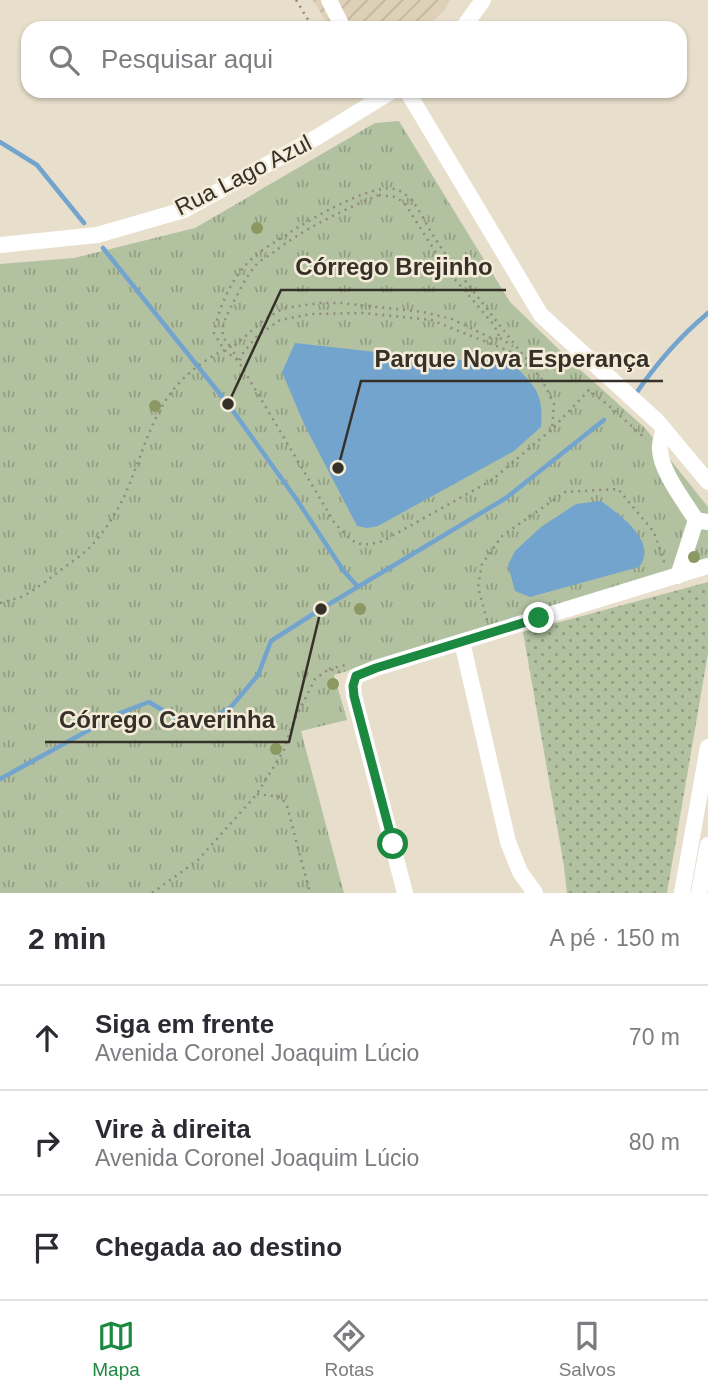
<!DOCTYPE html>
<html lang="pt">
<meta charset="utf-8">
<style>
body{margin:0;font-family:Arial,sans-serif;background:#f7f7f7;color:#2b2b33}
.stop{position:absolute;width:21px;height:21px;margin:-16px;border:5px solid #1c8941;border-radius:50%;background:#fff}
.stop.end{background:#1c8941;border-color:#fff;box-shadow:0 2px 7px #0008}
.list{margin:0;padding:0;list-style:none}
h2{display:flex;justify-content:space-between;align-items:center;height:91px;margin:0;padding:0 28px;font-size:30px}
h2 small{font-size:23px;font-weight:400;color:#7c7c81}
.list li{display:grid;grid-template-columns:46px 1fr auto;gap:21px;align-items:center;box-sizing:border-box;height:105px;padding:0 28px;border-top:2px solid #e1e1e2}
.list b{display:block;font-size:26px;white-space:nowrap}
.list p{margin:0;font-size:23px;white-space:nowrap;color:#7c7c81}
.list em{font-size:23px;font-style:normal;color:#7c7c81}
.icon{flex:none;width:38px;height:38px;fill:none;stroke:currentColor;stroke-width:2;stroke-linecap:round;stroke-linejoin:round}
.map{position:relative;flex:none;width:708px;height:893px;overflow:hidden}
.search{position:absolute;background:#fff;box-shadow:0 2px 5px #0004;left:21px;right:21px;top:21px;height:77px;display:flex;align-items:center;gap:18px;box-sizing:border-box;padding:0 24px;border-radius:21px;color:#7c7c81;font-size:26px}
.sheet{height:406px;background:#fff}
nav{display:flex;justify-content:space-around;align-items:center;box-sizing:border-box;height:98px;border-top:2px solid #e1e1e2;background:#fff;font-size:19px;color:#7c7c81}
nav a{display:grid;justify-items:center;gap:4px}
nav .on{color:#1c8941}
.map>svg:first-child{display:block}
</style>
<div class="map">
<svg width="708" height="893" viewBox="0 0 708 893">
<defs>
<pattern id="industrial-furrows" width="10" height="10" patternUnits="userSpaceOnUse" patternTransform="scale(1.75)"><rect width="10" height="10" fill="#dfd1b8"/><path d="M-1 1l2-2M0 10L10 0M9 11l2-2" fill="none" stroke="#c0b49e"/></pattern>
<pattern id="grass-dots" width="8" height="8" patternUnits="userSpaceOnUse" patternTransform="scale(1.75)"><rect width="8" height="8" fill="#b2c2a1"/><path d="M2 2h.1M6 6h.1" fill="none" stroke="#929e83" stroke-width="1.8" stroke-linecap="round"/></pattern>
<pattern id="park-tufts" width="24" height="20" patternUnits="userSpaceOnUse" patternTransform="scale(1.75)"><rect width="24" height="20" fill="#b2c2a1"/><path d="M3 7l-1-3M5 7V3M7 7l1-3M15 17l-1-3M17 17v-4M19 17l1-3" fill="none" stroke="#929e83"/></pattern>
</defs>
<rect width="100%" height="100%" fill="#e8decc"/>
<path fill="url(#industrial-furrows)" d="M313 0H450L444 10 425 28H330Z"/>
<path fill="url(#grass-dots)" d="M708 582V653L667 893H567L564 866 523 632Z"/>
<path fill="url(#park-tufts)" d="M399 121 510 302 574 364 645 428 708 507V563L334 675 347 720 301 731 344 893H0V264L74 258 195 228 375 123Z"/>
<g fill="#73a4ce">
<path d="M295 343 439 359 511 362C534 386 544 391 541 427L514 451 378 526 367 528 357 526 304 424 282 372Z"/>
<path d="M601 501C616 512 649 535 644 557 643 561 641 564 639 567L530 597 515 591 508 565 515 551 541 527 576 504Z"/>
</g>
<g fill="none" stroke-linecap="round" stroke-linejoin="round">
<g stroke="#73a4ce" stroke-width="4.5">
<path d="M0 142 37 165 84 223"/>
<path d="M103 248 228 404 297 500 343 570 358 587"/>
<path d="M635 395C656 364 679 337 708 313"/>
<path d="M0 779 120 713 149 702 174 717 201 725 231 707 258 675 271 641 321 609 506 498 604 420"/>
</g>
<g stroke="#918a7d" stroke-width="2.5" stroke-dasharray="2 5" stroke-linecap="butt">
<path d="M296 0 313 28"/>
<path d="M379 195 396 197 405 204 447 270 494 325 500 338 493 339 452 319 423 312 341 303H319L284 308 265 319 234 346H230C217 334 224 321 231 307 237 295 247 275 256 265 261 260 268 256 274 252 303 229 345 209 379 195Z"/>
<path d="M500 338 513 346"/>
<path d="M230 346 239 362 334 522C352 542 356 549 383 541L492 480 552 429 554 404 540 376 509 351 431 320 364 313 311 314 280 320 257 336 243 353 239 362"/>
<path d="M237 360 224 350 214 333C218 310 229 284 245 266 257 251 276 242 292 231 313 218 370 184 394 189 413 193 422 217 431 232 447 258 466 282 484 305 501 327 517 348 534 368"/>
<path d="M554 427 589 390 607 404 646 439"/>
<path d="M0 603C7 601 14 599 21 597 34 591 46 581 57 573 67 565 78 558 87 550 102 536 115 515 124 497 152 433 155 385 224 350"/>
<path d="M487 620 478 587 482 564 502 536 565 492 618 489 654 532 665 565"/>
<path d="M329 669 346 665"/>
<path d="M257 794 281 797 287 806 310 893"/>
<path d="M152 893 198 860 257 794 284 750 292 725 315 679 329 669 343 673"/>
</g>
<g stroke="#fff" stroke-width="16">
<path d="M329 0 343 28"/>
<path d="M463 28 483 0"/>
<path d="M407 91 541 315 658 422 708 482"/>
<path d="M0 245 97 235 184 210 319 136 392 91"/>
<path d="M664 429C663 434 660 440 660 446 658 468 685 502 696 520L708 522"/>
<path d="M678 576 696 520"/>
<path d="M462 642 508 842 520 872 535 893"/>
<path d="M405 893 354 696 353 686 356 676 376 668 708 566"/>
<path d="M682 893 708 747"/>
<path d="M699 893 708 845"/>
</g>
</g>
<g fill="#8c9862">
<circle cx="257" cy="228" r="6"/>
<circle cx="155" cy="406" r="6"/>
<circle cx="694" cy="557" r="6"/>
<circle cx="360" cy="609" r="6"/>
<circle cx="333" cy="684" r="6"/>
<circle cx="276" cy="749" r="6"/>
</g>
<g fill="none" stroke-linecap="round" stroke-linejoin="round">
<path stroke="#1c8941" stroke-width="9" d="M393 844 354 696 353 686 356 676 376 668 539 618"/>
</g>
<g text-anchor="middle" stroke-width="5" stroke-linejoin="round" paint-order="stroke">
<g font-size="23" fill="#353129" stroke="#f5ebd9">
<text transform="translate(243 175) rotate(-27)" y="8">Rua Lago Azul</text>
</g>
</g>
<path fill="none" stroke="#353129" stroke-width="2.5" d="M228 404L281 290H506M338 468L361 381H663M321 609L289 742H45"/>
<g fill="#353129" stroke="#f5ebd9" stroke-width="2.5">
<circle cx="228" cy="404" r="7"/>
<circle cx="338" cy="468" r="7"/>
<circle cx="321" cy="609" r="7"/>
</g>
<g font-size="24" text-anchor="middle" font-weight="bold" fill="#353129" stroke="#f5ebd9" stroke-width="5" stroke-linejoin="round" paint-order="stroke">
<text x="394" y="275">Córrego Brejinho</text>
<text x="512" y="367">Parque Nova Esperança</text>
<text x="167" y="728">Córrego Caverinha</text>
</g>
</svg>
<div class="stop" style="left:393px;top:844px"></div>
<div class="stop end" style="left:539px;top:618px"></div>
<div class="search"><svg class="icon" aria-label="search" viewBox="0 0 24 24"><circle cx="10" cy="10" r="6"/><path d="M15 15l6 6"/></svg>Pesquisar aqui</div>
</div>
<section class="sheet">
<h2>2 min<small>A pé · 150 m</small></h2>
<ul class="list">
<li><svg class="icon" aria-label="ahead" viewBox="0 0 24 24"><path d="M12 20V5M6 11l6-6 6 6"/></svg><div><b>Siga em frente</b><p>Avenida Coronel Joaquim Lúcio</p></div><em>70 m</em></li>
<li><svg class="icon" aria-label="right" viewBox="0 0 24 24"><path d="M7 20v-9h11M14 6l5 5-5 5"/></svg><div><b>Vire à direita</b><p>Avenida Coronel Joaquim Lúcio</p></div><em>80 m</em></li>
<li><svg class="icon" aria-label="arrive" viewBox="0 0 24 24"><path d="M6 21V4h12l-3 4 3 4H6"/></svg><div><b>Chegada ao destino</b></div></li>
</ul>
</section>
<nav>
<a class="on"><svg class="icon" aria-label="map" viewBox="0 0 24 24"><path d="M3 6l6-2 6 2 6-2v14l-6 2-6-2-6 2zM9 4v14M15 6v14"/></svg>Mapa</a>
<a><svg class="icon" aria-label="directions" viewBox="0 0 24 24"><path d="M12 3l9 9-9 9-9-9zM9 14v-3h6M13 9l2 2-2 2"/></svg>Rotas</a>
<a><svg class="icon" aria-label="saved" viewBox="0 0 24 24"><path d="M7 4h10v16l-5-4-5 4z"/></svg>Salvos</a>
</nav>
